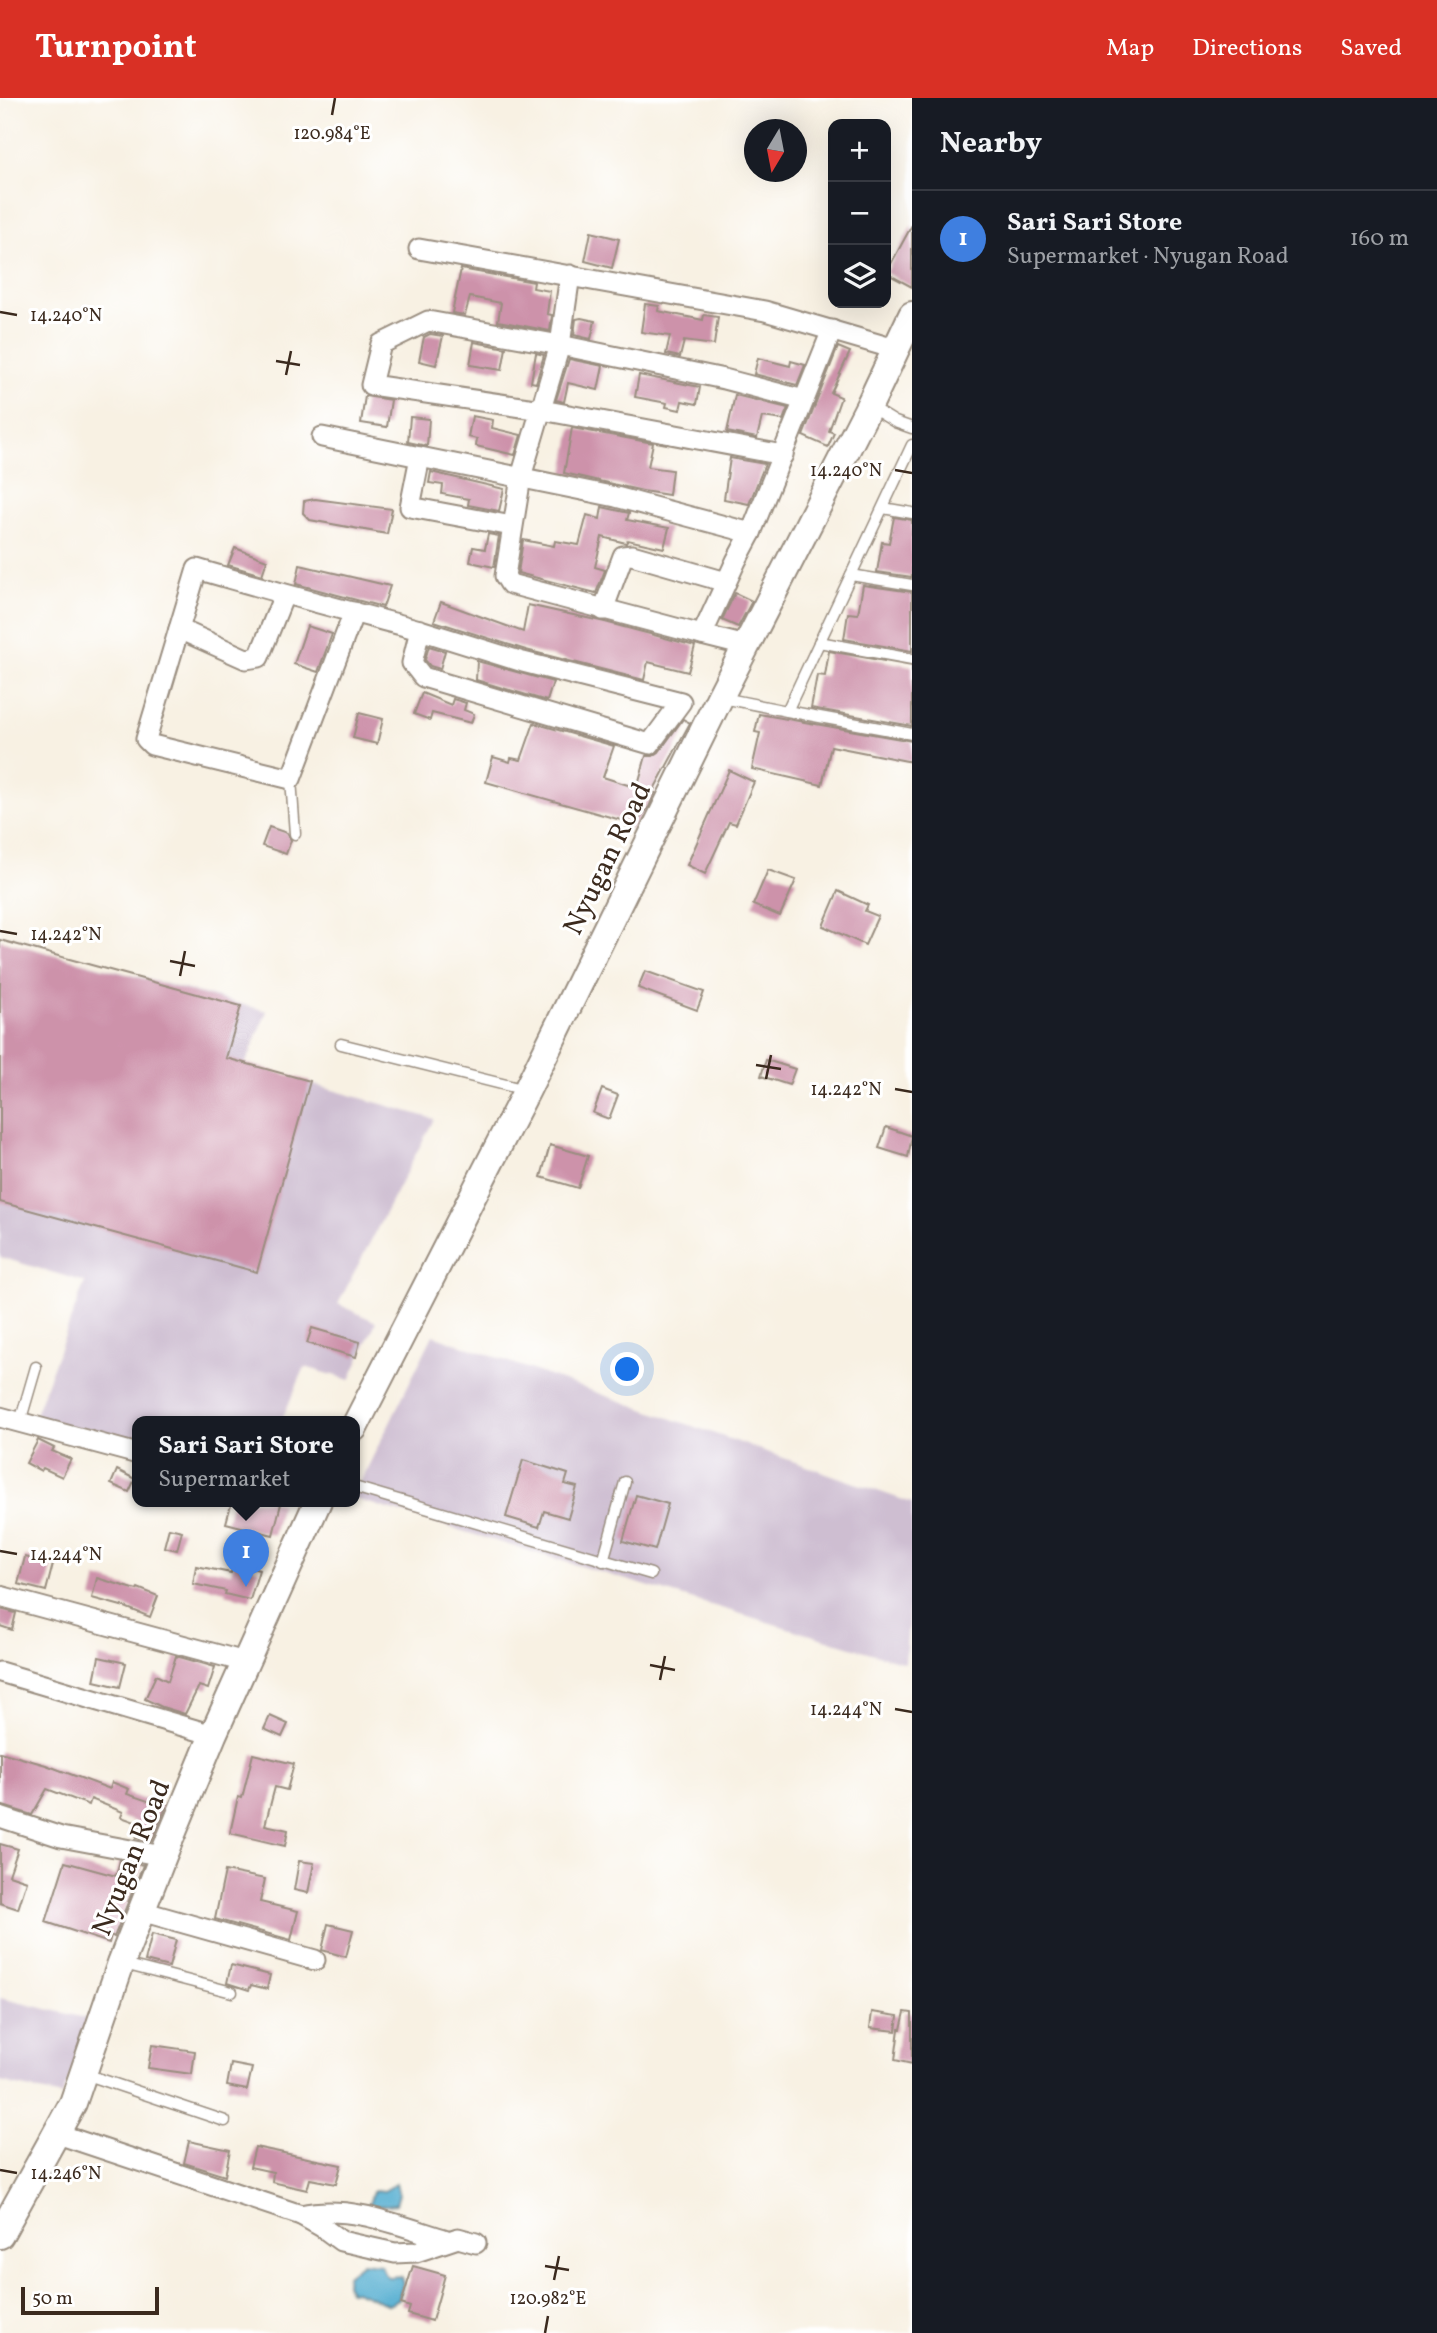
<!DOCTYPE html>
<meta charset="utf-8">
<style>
body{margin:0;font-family:Vollkorn,serif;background:#242831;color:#f1f3f6}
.controls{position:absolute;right:21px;top:21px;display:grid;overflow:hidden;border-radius:14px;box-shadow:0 7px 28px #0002}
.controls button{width:63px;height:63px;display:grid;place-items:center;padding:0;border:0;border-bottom:2px solid #363941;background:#171b24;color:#f1f3f6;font:35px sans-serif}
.compass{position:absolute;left:744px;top:21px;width:63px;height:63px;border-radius:50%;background:#171b24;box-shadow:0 7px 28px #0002;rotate:190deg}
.scale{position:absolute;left:21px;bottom:18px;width:138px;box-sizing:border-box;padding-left:7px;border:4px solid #3b2a1e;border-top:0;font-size:19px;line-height:24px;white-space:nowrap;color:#3b2a1e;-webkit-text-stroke:5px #fff;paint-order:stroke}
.you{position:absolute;left:628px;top:1272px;width:24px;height:24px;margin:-18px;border:5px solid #fff;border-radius:50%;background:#1a73e8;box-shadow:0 0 0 10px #1a73e833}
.badge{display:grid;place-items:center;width:46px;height:46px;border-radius:50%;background:#d93025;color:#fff;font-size:23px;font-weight:700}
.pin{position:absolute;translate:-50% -58px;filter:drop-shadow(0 2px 4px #0008)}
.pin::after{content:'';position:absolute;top:37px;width:24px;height:21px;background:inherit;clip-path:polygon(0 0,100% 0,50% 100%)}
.popup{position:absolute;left:132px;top:1318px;width:228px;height:91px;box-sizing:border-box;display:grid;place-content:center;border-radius:14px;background:#171b24;filter:drop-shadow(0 2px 5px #0005);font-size:23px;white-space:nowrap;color:#9ea1a6}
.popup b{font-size:26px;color:#f1f3f6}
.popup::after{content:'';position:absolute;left:50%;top:100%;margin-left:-14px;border:14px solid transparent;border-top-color:#171b24}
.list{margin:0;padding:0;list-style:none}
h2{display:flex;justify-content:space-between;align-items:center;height:91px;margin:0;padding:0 28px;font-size:30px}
h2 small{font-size:23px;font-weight:400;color:#9ea1a6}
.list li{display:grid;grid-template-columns:46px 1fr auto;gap:21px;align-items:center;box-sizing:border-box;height:98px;padding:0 28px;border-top:2px solid #363941}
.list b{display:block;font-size:26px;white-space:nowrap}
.list p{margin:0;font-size:23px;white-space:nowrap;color:#9ea1a6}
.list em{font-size:23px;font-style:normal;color:#9ea1a6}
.icon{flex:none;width:38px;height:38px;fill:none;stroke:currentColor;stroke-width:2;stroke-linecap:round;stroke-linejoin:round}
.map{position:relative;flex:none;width:912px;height:2235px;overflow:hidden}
header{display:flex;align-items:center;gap:42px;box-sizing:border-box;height:98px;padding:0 35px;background:#d93025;color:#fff}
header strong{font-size:33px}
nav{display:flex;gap:38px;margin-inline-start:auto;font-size:24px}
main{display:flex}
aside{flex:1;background:#171b24}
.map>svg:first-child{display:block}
</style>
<header>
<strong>Turnpoint</strong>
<nav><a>Map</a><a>Directions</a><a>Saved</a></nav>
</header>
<main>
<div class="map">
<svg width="912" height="2235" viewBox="0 0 912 2235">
<rect width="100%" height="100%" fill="#fff"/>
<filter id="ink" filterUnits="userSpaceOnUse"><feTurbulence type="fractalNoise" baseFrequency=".0143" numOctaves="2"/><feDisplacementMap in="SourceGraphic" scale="14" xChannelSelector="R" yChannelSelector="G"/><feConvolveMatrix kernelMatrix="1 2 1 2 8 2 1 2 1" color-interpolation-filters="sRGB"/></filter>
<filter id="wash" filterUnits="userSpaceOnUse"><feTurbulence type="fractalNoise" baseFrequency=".00686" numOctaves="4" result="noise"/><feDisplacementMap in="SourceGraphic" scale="28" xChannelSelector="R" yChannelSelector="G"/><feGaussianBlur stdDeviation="1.57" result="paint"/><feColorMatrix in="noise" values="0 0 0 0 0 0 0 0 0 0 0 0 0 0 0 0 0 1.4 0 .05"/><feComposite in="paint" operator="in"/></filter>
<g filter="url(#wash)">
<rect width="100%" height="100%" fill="#f8f1e3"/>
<g fill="#cebed1">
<path d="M0 842 267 913 245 967 434 1021 338 1206 376 1224 350 1282 305 1269 281 1323H138L137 1350 33 1322 85 1184 0 1159Z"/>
<path d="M433 1237 912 1405V1474L905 1565 355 1401 354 1397Z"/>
<path d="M0 1900 94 1922 62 1998 0 1984Z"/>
</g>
<g fill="#52add0" stroke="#466c77" stroke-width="2">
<path d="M396 2086 399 2096 396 2106 370 2109 369 2106 373 2094 377 2092 384 2093Z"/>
<path d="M362 2165 381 2167 384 2176 388 2179 401 2178 403 2186 399 2201 389 2207 355 2193 349 2194 346 2185 347 2177Z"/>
</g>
<g id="blocks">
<g fill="#cd92aa">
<path d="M912 127V189L886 175Z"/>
<path d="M591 134 619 141 612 170 585 163Z"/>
<path d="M461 171 534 184 533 190 550 193 547 216 552 217 550 233 498 223 501 205 470 199 465 217 452 215Z"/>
<path d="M645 206 659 208 658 213 703 222 704 217 718 219 714 247 684 243 680 259 666 256 670 238 641 234Z"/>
<path d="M581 220 595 223 591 241 574 237 576 221Z"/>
<path d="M430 236 443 238 436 267 419 263 424 239Z"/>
<path d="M474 244 506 250 502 272 470 267Z"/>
<path d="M838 249 850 254 831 295 841 299 829 333 834 335 828 349 803 338Z"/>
<path d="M536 255 544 257 536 285 531 284Z"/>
<path d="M758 260 790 268 791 263 805 267 797 287 754 276Z"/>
<path d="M569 261 603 268 598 292 568 285 564 304 556 302Z"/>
<path d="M639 277 700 289 697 306 682 303 680 312 666 309 667 305 635 299Z"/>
<path d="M735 297 788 310 783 322 762 319 757 340 727 334Z"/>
<path d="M365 298 391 302 387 329 361 325Z"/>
<path d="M472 318 493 322 492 330 521 337 515 357 476 348 477 341 468 339Z"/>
<path d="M410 319 429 321 427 348 408 344Z"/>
<path d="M572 330 653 345 648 369 672 372 669 397 643 393 564 375Z"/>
<path d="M730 360 765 366 749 406 724 401Z"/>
<path d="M431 374 504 391 499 413 468 407 469 401 442 396 443 387 429 385Z"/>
<path d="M315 401 392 411 387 436 310 422 303 415 304 403Z"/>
<path d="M602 409 629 415 627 422 669 430 664 450 628 442 626 445 602 439 595 469 605 472 596 495 518 475 523 442 554 448 555 443 579 447 587 417 600 421Z"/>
<path d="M894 419 912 422V479L877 474 882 444 889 445Z"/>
<path d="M488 436 499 438 494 469 470 464 473 449 485 451Z"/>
<path d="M235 450 267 462 262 477 228 467Z"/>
<path d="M300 467 390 488 383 509 296 486Z"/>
<path d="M863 487 912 494V553L844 541 848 515 858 516Z"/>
<path d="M735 495 752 503 738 529 722 522Z"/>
<path d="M441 504 523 534 528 507 605 524 695 548 688 574 648 564 644 582 526 552 434 523Z"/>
<path d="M307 528 332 536 318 574 294 566Z"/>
<path d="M429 548 445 553 440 571 430 568 425 562Z"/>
<path d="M829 553 912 568V628L811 610 817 577 825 578Z"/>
<path d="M477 563 553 584 547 603 476 582Z"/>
<path d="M422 595 451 607 453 601 466 605 464 612 474 616 471 625 432 615 430 622 414 616Z"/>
<path d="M359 615 383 621 377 646 353 640Z"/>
<path d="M759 616 912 643V664L831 648 822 687 752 671 760 635 755 634Z"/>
<path d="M683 621 690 625 652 695H655L649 709 631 731 627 729 628 724 486 684 493 659 510 664 511 660 521 662 534 625 614 648 603 679 637 690 646 658H653L659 654Z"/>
<path d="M729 672 754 684 736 726 729 724 705 776 687 767Z"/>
<path d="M269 729 287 735 291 742 286 756 262 748Z"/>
<path d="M768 772 796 782 780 818 753 807Z"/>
<path d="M838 793 868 807 865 813 878 818 865 847 823 828Z"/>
<path d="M0 842 241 908 226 960 310 983 257 1174 0 1104Z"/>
<path d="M645 873 704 894 697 912 638 890Z"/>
<path d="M766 962 795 971 789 987 761 978Z"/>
<path d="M602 991 618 997 609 1021 593 1015Z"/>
<path d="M886 1029 912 1038 908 1059 879 1050Z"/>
<path d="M550 1047 588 1058 578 1090 541 1079Z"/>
<path d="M312 1230 360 1244 356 1259 307 1245Z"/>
<path d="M38 1342 54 1350 52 1353 71 1361 62 1379 43 1370 41 1373 26 1365Z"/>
<path d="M523 1362 568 1376 565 1386 577 1389 568 1420 544 1413 539 1429 506 1419Z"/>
<path d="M117 1372 135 1381 129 1394 111 1386Z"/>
<path d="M636 1397 668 1406 655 1452 623 1443Z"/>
<path d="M232 1403H272L281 1406 273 1437 226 1425Z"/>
<path d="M169 1430 182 1433 177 1452 164 1449Z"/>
<path d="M25 1459 53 1466 46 1493 18 1486Z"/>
<path d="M234 1465 259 1472 250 1502 225 1496 226 1493 193 1486 196 1468 231 1475Z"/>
<path d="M97 1480 137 1492 138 1490 158 1498 150 1519 125 1509 92 1500Z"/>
<path d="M0 1511 16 1515 12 1532 0 1528Z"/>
<path d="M176 1558 215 1569 208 1591 199 1588 185 1616 162 1609 145 1601 156 1577 168 1583Z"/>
<path d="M99 1559 126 1565 120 1589 94 1583Z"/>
<path d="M270 1618 288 1626 282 1639 264 1631Z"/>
<path d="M0 1654 46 1667 110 1691 112 1684 129 1691 127 1696 166 1709 152 1743 136 1740 141 1726 121 1719 123 1714 91 1701 89 1707 47 1691 32 1717 0 1707Z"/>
<path d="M253 1656 294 1666 287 1692 275 1689 265 1727 288 1732 285 1748 230 1735 238 1699 242 1700Z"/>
<path d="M0 1746 18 1751 9 1777 27 1783 18 1811 0 1805Z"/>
<path d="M120 1762 143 1767 114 1839 111 1837 109 1845 46 1824 65 1764 116 1778Z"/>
<path d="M299 1763 314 1765 308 1795 294 1792Z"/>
<path d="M225 1773 265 1781 260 1804 298 1813 291 1842 215 1821Z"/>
<path d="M328 1826 353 1832 346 1859 322 1852Z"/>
<path d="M152 1836 176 1842 169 1869 145 1863Z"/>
<path d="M231 1867 270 1877 267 1891 251 1887 249 1892 227 1885Z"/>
<path d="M872 1914 898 1918 896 1933 870 1930Z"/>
<path d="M905 1914 912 1915V1966L895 1962 899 1931H901Z"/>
<path d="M152 1947 195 1953 192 1976 148 1970Z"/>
<path d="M231 1966 252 1970 247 1992 227 1988Z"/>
<path d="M189 2043 230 2052 225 2078 184 2065Z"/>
<path d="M255 2049 341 2067 336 2086 310 2081 307 2092 272 2084 273 2074 250 2069Z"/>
<path d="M413 2168 445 2177 432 2223 408 2216 410 2209 401 2206Z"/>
</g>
</g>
</g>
<g filter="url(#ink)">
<use href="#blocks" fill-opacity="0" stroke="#9a8e80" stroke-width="2"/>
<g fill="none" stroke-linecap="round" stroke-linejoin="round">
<g stroke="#9a8e80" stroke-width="13">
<g id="lane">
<path d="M869 308 895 324 912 330"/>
<path d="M883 410 912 415"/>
<path d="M851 477 912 487"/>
<path d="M819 544 912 561"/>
<path d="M723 600 787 613 912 347"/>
<path d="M787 613 912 636"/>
<path d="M291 681 295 736"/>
<path d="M341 946 526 992"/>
<path d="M20 1324 36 1269"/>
<path d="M354 1389 651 1476"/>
<path d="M603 1463 625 1384"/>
<path d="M124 1866 232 1894"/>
<path d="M85 1976 225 2023"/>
</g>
</g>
<g stroke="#9a8e80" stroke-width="23">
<g id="street">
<path d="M419 151 765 213 895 251"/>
<path d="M570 177 560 247 521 379 505 478 510 486 702 537 736 463 751 435"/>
<path d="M322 339 616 399 751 435 832 232"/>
<path d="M783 357 542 312 371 287 381 246 428 223 560 247 724 281 804 302"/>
<path d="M420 359 410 409 512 428"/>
<path d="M603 512 623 458 632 457 726 484"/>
<path d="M354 514 291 681 152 647 146 641 197 471C271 493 345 512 420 532"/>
<path d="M179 531 246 561 259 559 284 497"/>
<path d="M420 532 523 564 681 604 650 646 423 579 412 565Z"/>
<path d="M702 537 746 548"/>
<path d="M0 1319 138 1356"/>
<path d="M0 1498 245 1564"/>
<path d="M0 1574 213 1637"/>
<path d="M0 1719 61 1739 163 1758"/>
<path d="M141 1813 315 1862"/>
<path d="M58 2036 301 2117 322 2129 341 2143 395 2155 416 2154 458 2140 476 2145"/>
<path d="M301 2117C351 2106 400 2128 447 2142"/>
</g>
</g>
<g stroke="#9a8e80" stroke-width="30">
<g id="secondary">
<path d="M354 1330 527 992 720 599 869 308 912 217"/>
<path d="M0 2137 73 2005 121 1865 163 1758 213 1637 318 1403"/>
</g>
</g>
<use href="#lane" stroke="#fff" stroke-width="10"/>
<use href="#street" stroke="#fff" stroke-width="19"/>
<use href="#secondary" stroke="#fff" stroke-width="26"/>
</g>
</g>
<path fill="none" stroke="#3b2a1e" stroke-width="2.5" d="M332 17 335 0M0 214 17 217M276 263 300 267M286 277 291 253M895 372 912 375M0 833 17 836M170 863 195 868M180 878 185 853M756 967 781 971M766 981 771 957M895 991 912 994M0 1453 17 1456M650 1567 675 1572M660 1582 665 1558M895 1611 912 1614M0 2072 17 2075M545 2168 569 2172M554 2182 559 2158M545 2235 548 2218"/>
<g text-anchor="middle" stroke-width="6" stroke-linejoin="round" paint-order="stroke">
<g font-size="28" fill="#3b2a1e" stroke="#fff">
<text transform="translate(606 760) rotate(-64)" y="10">Nyugan Road</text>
<text transform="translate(130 1759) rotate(-68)" y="10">Nyugan Road</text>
</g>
</g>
<g font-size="18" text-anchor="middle" fill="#3b2a1e" stroke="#fff" stroke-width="6" stroke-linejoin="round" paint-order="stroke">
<text x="332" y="41">120.984°E</text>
<text x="66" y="223">14.240°N</text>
<text x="846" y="378">14.240°N</text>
<text x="66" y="842">14.242°N</text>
<text x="846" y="997">14.242°N</text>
<text x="66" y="1462">14.244°N</text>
<text x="846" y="1617">14.244°N</text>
<text x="66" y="2081">14.246°N</text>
<text x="548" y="2206">120.982°E</text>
</g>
</svg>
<div class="controls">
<button>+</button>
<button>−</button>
<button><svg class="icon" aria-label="layers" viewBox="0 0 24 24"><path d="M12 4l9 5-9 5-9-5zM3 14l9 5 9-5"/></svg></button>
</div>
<svg class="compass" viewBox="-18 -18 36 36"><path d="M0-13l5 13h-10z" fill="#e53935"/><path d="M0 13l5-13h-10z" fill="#9ea1a6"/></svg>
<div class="scale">50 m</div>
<div class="you"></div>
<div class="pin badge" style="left:246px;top:1489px;background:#3f7fe0">1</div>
<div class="popup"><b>Sari Sari Store</b>Supermarket</div>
</div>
<aside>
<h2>Nearby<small></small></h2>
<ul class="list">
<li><span class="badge" style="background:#3f7fe0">1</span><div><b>Sari Sari Store</b><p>Supermarket · Nyugan Road</p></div><em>160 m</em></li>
</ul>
</aside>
</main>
